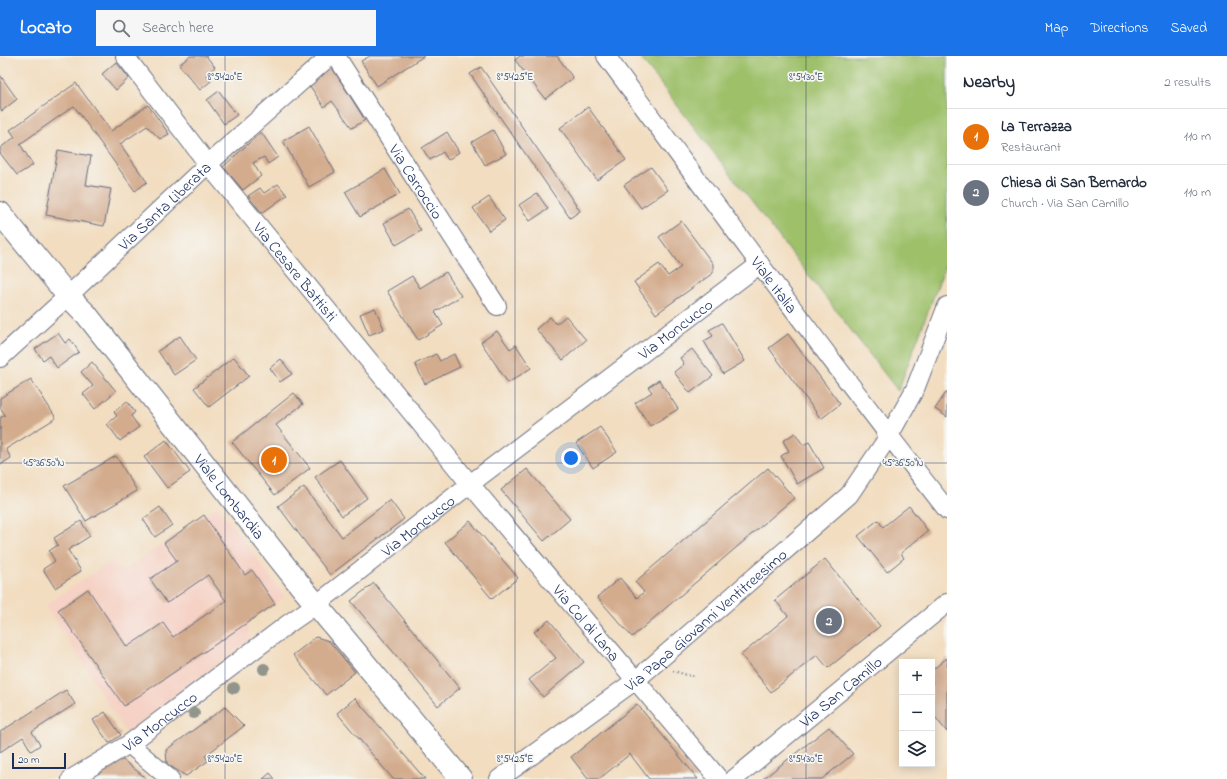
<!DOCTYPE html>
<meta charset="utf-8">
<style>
body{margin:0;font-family:"Indie Flower",sans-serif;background:#f6f6f7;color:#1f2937}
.controls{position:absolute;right:12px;bottom:12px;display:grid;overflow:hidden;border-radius:0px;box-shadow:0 2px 10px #0003}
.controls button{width:36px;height:36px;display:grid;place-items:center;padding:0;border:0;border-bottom:1px solid #e0e1e3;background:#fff;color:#1f2937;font:20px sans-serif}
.scale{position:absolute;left:12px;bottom:10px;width:54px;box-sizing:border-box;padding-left:4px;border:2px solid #1b2f5e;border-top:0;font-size:11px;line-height:14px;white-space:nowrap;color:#1b2f5e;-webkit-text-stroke:3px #f6f6f2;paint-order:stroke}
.you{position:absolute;left:571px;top:402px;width:14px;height:14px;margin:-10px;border:3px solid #fff;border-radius:50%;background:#1a73e8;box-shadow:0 0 0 6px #1a73e833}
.badge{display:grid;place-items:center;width:26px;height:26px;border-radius:50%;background:#1a73e8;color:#fff;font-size:13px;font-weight:700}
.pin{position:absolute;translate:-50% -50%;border:2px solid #fff;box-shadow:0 1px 4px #0006}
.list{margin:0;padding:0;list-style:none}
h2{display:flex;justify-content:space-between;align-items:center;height:52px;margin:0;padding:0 16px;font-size:17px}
h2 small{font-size:13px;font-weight:400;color:#747a83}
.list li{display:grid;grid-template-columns:26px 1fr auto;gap:12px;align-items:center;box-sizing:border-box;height:56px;padding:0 16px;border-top:1px solid #e0e1e3}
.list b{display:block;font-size:15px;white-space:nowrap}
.list p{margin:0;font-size:13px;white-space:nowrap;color:#747a83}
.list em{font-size:13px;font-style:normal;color:#747a83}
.icon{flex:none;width:22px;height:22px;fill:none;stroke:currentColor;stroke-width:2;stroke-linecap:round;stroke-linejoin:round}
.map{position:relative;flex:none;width:947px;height:723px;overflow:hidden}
header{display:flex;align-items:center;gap:24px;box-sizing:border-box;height:56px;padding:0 20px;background:#1a73e8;color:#fff}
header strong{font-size:19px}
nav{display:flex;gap:22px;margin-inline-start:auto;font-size:14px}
.search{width:280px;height:36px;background:#f6f6f7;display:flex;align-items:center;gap:10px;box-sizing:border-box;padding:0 14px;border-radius:0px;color:#747a83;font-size:15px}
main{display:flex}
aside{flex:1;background:#fff}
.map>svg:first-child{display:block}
</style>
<header>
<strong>Locato</strong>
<div class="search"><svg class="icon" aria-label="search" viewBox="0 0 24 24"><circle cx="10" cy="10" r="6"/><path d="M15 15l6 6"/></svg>Search here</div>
<nav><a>Map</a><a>Directions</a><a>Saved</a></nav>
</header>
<main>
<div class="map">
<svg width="947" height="723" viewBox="0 0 947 723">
<rect width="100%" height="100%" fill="#f6f6f2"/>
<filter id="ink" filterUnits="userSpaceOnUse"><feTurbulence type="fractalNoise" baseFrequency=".025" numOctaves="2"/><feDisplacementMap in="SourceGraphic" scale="8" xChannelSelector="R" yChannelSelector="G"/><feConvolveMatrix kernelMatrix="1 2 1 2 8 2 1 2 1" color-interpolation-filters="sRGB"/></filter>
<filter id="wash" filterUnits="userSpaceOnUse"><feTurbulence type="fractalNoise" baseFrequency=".012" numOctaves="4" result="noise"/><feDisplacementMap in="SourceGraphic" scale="16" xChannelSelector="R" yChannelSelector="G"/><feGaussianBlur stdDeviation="0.9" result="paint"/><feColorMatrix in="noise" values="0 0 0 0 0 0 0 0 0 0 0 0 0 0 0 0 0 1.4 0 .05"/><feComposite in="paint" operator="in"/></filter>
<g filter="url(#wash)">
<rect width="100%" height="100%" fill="#f2ddc0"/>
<path fill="#f6d1c5" d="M218 450 285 541 248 566 250 583 126 677 46 549 113 504 121 516Z"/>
<path fill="#9dc069" stroke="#5c7864" d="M639 0H947V205L898 335Z"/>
<g id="blocks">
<g fill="#d3ab8d">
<path d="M190 0H206L215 11 206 19 211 25 200 34 179 9Z"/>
<path d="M370 0H424L377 30 361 5Z"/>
<path d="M520 0H557L573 22 545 43 515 4Z"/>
<path d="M116 6 129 22 116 34 102 18Z"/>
<path d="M331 10 365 64 352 72 332 45 324 51 310 30Z"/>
<path d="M481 11 580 155 570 162 470 18Z"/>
<path d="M0 19 17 43 2 55 0 52Z"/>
<path d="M76 27 111 75 148 49 169 78 160 83 147 70 120 88 147 126 135 135 74 50 20 88 33 109 17 119 0 97V92L15 81 10 74Z"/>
<path d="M219 35 237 59 224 68 207 44Z"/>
<path d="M588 51 626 104 597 124 560 72Z"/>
<path d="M309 70 335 116 309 131 283 85Z"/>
<path d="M493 74 506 98 485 109 472 86Z"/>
<path d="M261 76 278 101 268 108 264 101 253 107 261 120 243 134 223 111Z"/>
<path d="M447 76 459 96 448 104 443 96 430 104 422 92Z"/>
<path d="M58 94 91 100 86 129 111 133 104 170 46 159Z"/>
<path d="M651 111 668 134 641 152 624 129Z"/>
<path d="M385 113 400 138 360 161 345 136Z"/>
<path d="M278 128 287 139 262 157 248 140 260 132 264 137Z"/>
<path d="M537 137 548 153 530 165 519 149Z"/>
<path d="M489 141 505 164 489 175 473 152Z"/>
<path d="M408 153 421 175 396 189 384 167Z"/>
<path d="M681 165 713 208V217L656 258 634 226 659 208 668 220 681 211 659 181Z"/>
<path d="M446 216 461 240 435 256 443 269 418 284 387 235 412 220 420 232Z"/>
<path d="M375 252 384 273 369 279 360 258Z"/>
<path d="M566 260 586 284 563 304 536 273 550 261 556 268Z"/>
<path d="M722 267 745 305 723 318 704 285 713 280 709 274Z"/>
<path d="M497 275 510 293 516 289 531 312 508 327 481 286Z"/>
<path d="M58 277 65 287 70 283 79 296 57 312 49 300 43 304 35 293Z"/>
<path d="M788 278 840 348 821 363 769 292Z"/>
<path d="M180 280 196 304 174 319 158 295Z"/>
<path d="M692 293 713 320 690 337 674 316 684 308 680 302Z"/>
<path d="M436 298 440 305 454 298 460 311 425 328 415 308Z"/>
<path d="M234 301 249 320 209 351 194 332Z"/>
<path d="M281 303 292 318 280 326 270 312Z"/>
<path d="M92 306 116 335 95 353 83 338 93 330 81 316Z"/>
<path d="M31 323 56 362 6 393 11 402 0 409V373L1 372 0 370V362L5 359 0 351V342Z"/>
<path d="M659 324 678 353 650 370 635 347 652 336 648 331Z"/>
<path d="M947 335V361L935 353Z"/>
<path d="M294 337 303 348 276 369 310 412 275 439 232 386Z"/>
<path d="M127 345 135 356 131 360 139 371 120 385 107 368 117 360 114 356Z"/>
<path d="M600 371 617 396 593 412 576 387Z"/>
<path d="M795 377 803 389 809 386 824 412 797 428 781 400 789 395 783 385Z"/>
<path d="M166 384 190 416 167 432 144 401Z"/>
<path d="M116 400 137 435 86 465 64 430Z"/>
<path d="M340 404 367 442 342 460 315 421Z"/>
<path d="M768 412 794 442 632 581 597 541 620 522 637 542 644 536 635 526Z"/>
<path d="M527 413 570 463 544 485 501 434Z"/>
<path d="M304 431 342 481 390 444 404 463 330 519 278 450Z"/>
<path d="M909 450 928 475 901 497 904 502 887 516 858 480 878 464 883 471Z"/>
<path d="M160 451 172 469 155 481 143 463Z"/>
<path d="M204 459 245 519 252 514 275 548 124 650 58 554 88 533 127 591 163 567 173 581 226 545 208 519 167 547 150 523 177 505 164 487Z"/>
<path d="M81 465 90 480 68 494 81 515 55 532 43 513 55 505 49 495 58 489 54 482Z"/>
<path d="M470 465 518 522 492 543 445 486Z"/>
<path d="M825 503 880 570 828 612 817 599 771 636 741 599 788 560 775 544Z"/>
<path d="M374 527 460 632 438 650 351 545Z"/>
<path d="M549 564 584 606 543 641 529 624 556 602 534 576Z"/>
<path d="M316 581 329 585 355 616 326 639 293 599Z"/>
<path d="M947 602V676L932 657V614Z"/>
<path d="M66 634 75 648 32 676 40 689 31 695 23 681 0 696V676Z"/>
<path d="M355 642 425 723H393L337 657Z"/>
<path d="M637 648 698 723H649L630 698 599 723H588L571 701Z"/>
<path d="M225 651 244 670 205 700 208 705 186 720 167 708 166 694Z"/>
<path d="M105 656 121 679 109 687 93 664Z"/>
<path d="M829 671 853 698 822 723H763Z"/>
<path d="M111 704H123L147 723H85Z"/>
<path d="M270 717 275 723H263Z"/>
</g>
</g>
</g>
<g filter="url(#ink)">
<use href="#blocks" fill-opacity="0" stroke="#666c80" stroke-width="1"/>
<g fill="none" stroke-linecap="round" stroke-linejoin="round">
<g stroke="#666c80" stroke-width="20">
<g id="street">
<path id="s1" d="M125 0 208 108 470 428 719 723"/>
<path id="s2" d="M336 0 497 250"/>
<path id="s3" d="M606 0C718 152 830 305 947 454"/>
<path id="s4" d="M0 302 68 240 208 108 330 0"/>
<path d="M129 688 170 723"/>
<path id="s5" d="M71 723 129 688 288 568 317 548 470 428 760 208"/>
<path id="s6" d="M499 723 636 624 849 439 889 380 915 333 947 250"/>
<path id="s7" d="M734 723 947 547"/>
</g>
</g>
<g stroke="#666c80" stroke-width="24">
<g id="secondary">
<path id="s8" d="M0 157 68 240 86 258 300 529 461 723"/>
</g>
</g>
<path stroke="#666c80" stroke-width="2.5" stroke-dasharray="1 3" stroke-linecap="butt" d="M673 615 695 621"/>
<use href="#street" stroke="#fff" stroke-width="18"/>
<use href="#secondary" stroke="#fff" stroke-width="22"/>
</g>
<g fill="#91958c">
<circle cx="264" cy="613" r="6"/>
<circle cx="234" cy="632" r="6"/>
<circle cx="194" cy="657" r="6"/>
</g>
</g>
<path fill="none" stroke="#1b2f5e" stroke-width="1" stroke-opacity="0.45" d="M225 0V723M515 0V723M806 0V723M0 407H947"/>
<g text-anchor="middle" stroke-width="3.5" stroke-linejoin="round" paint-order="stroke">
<g font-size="16" fill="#1b2f5e" stroke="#f6f6f2">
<text dy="6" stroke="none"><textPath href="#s2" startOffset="149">Via Carroccio</textPath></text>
<text dy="6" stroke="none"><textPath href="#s4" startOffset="224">Via Santa Liberata</textPath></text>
<text dy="6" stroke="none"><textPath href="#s1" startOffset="275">Via Cesare Battisti</textPath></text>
<text dy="6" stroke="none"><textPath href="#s3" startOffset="284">Viale Italia</textPath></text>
<text dy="6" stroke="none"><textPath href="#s5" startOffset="754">Via Moncucco</textPath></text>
<text dy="6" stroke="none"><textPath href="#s8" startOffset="365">Viale Lombardia</textPath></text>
<text dy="6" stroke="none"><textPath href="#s5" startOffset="430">Via Moncucco</textPath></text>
<text dy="6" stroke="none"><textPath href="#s6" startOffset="261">Via Papa Giovanni Ventitreesimo</textPath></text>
<text dy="6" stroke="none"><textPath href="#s1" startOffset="731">Via Col di Lana</textPath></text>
<text dy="6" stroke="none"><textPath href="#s7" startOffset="138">Via San Camillo</textPath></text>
<text dy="6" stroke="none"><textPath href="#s5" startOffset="106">Via Moncucco</textPath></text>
</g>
</g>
<g font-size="10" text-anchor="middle" fill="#1b2f5e" stroke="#f6f6f2" stroke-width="3.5" stroke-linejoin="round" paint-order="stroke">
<text x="225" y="24">8°54'20"E</text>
<text x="515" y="24">8°54'25"E</text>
<text x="806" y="24">8°54'30"E</text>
<text x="44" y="410">45°36'50"N</text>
<text x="903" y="410">45°36'50"N</text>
<text x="225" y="706">8°54'20"E</text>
<text x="515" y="706">8°54'25"E</text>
<text x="806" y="706">8°54'30"E</text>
</g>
</svg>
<div class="controls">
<button>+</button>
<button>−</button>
<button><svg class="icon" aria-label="layers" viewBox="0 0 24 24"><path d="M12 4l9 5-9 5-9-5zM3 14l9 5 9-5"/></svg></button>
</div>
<div class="scale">20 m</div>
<div class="you"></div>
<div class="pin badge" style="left:274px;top:404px;background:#e8710a">1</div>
<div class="pin badge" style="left:829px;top:565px;background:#6b7280">2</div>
</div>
<aside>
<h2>Nearby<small>2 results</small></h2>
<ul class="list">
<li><span class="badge" style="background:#e8710a">1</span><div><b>La Terrazza</b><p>Restaurant</p></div><em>110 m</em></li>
<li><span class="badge" style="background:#6b7280">2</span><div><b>Chiesa di San Bernardo</b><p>Church · Via San Camillo</p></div><em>110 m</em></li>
</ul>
</aside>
</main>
